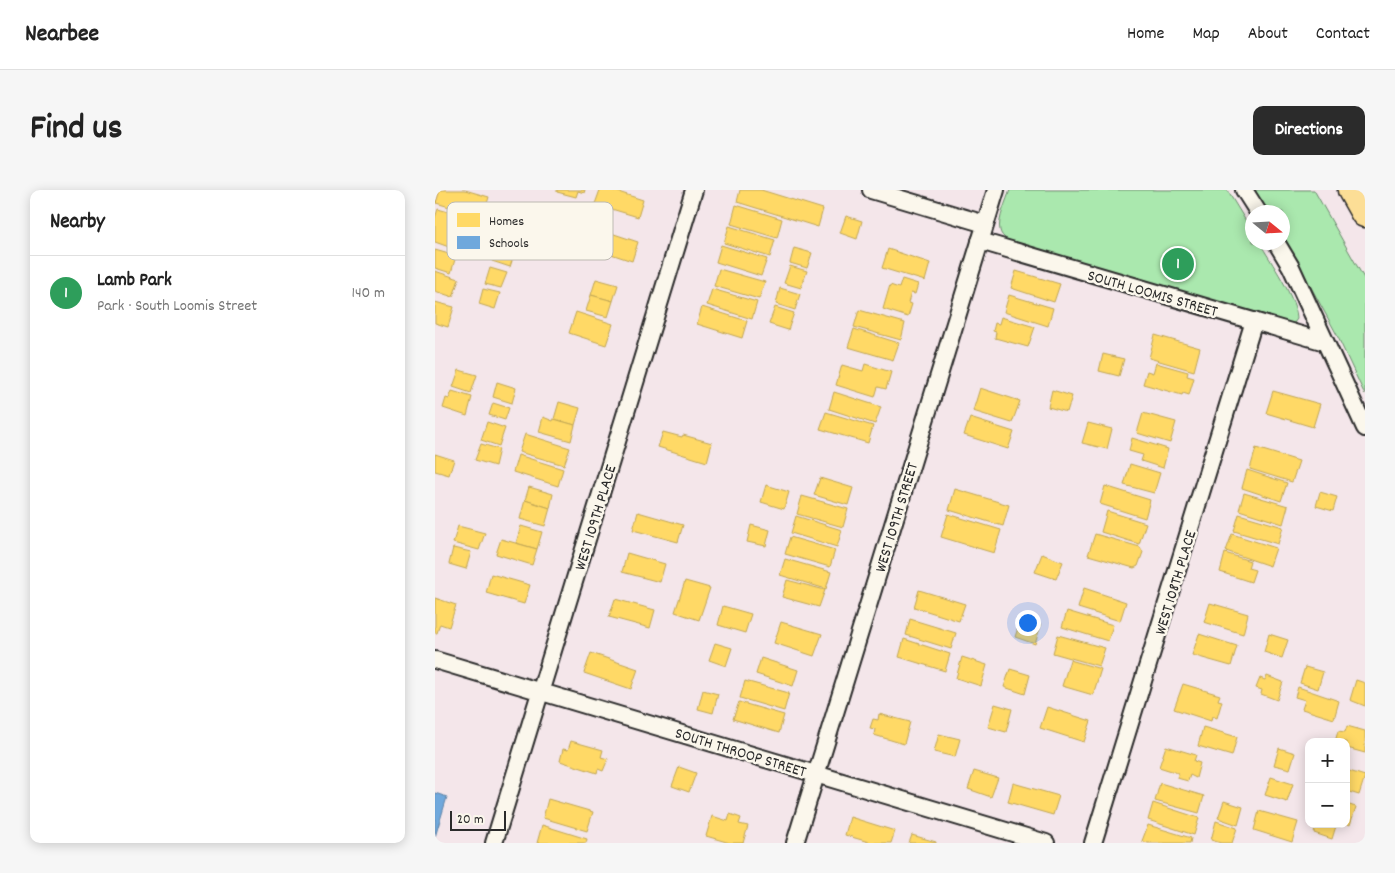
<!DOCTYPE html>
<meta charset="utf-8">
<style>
body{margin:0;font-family:Dekko,sans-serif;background:#f6f6f6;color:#222}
.controls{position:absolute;right:15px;bottom:15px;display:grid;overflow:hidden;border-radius:10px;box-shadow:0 2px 12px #0003}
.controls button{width:45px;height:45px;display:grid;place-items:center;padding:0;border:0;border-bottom:1px solid #e0e0e0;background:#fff;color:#222;font:25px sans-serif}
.compass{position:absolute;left:810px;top:15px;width:45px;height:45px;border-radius:50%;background:#fff;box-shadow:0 2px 12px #0003;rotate:108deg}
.scale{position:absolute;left:15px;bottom:12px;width:56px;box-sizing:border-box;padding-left:5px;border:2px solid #2b2b2b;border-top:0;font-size:14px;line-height:18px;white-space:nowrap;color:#2b2b2b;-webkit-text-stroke:4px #fbf7ec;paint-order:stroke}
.you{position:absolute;left:592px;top:432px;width:18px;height:18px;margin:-12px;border:4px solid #fff;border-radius:50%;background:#1a73e8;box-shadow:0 0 0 8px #1a73e833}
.badge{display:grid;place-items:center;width:32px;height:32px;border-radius:50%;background:#2b2b2b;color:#fff;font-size:16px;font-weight:700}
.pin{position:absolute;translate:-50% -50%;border:2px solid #fff;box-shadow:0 1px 5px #0006}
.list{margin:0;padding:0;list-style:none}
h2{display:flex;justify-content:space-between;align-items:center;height:65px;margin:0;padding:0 20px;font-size:21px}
h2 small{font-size:16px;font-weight:400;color:#767676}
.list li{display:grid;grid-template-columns:32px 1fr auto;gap:15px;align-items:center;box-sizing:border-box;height:75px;padding:0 20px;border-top:1px solid #e0e0e0}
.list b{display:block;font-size:19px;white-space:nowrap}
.list p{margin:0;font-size:16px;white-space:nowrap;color:#767676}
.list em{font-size:16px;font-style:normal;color:#767676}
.map{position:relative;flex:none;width:930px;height:653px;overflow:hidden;border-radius:10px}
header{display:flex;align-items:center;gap:30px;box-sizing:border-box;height:70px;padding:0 25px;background:#fff;border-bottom:1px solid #e0e0e0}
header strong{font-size:24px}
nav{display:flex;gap:28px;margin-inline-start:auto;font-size:18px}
.intro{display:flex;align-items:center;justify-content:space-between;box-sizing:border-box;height:120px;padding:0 30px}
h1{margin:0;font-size:35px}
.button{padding:12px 22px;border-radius:10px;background:#2b2b2b;color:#fff;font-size:18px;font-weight:700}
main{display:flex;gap:30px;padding:0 30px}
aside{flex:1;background:#fff;border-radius:10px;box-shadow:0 2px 12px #0003}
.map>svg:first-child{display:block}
</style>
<header>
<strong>Nearbee</strong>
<nav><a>Home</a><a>Map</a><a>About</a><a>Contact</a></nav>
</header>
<div class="intro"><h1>Find us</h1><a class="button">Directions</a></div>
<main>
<aside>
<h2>Nearby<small></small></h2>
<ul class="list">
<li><span class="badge" style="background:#2e9e5b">1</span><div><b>Lamb Park</b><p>Park · South Loomis Street</p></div><em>140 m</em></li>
</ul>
</aside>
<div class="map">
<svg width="930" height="653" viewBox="0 0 930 653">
<rect width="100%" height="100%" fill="#f4e6ea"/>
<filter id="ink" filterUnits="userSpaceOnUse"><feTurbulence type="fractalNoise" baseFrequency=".02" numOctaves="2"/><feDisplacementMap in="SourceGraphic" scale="10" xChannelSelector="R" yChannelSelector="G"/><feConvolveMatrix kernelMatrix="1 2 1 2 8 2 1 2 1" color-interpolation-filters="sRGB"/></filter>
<g filter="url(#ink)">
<g fill="#aae8ae" stroke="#6a8a6c">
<path d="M575 0H792L817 41 818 52 825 53C835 71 862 109 862 129L859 133H853L576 52C571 49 566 46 565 40 562 31 572 9 575 0Z"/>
<path d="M820 0H879L930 90V205L901 143 848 46V22H833Z"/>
</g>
<g fill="#ffd966" stroke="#bfa554">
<path d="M5 0H30L54 7 48 27 1 13Z"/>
<path d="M122 0H150L149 3 143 1 141 7 122 2Z"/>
<path d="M165 0H177L208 10 203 27 160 14Z"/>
<path d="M305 0H326L388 19 383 37 302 12Z"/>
<path d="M301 15 347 29 342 48 296 34Z"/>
<path d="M3 19 24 25 14 57 0 52V28Z"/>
<path d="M411 26 427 31 422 49 405 43Z"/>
<path d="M294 36 340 50 335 67 289 53Z"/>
<path d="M161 38 203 52 197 71 155 57Z"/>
<path d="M286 55 332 69 326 86 281 72Z"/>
<path d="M62 56 80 62 75 77 57 71Z"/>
<path d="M359 58 377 63 372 78 355 73Z"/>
<path d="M453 59 495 73 490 91 447 78Z"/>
<path d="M0 60 21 66 16 83 0 78Z"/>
<path d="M355 76 372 81 366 98 349 93Z"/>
<path d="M55 78 72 83 66 98 50 94Z"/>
<path d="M284 79 330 92 324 109 279 96Z"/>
<path d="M0 81 24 89 18 107 0 101Z"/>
<path d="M581 81 625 94 619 112 576 98Z"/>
<path d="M161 89 183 95 178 111 156 105Z"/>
<path d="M467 89 483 94 480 104 476 103 473 113 477 114 473 127 448 119 455 95 464 98Z"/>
<path d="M345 98 365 104 360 120 341 114Z"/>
<path d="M48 99 65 103 60 119 44 114Z"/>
<path d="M277 99 322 112 317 129 272 115Z"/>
<path d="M156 105 178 111 173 127 151 121Z"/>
<path d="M574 105 618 118 613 136 569 122Z"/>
<path d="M0 112 19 117 13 137 0 133Z"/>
<path d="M267 117 312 131 307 148 262 134Z"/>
<path d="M340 117 359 123 353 140 334 134Z"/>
<path d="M424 120 470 133 466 150 419 137Z"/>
<path d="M141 122 178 134 171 155 134 143Z"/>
<path d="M566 127 600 137 593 157 560 148 561 142 558 141 560 133 564 134Z"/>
<path d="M419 139 464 153 458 170 413 157Z"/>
<path d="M720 145 765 158 759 181 714 168Z"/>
<path d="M668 164 689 169 684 186 664 181Z"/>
<path d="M721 173 753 182 752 186 759 188 754 205 748 203 747 205 708 194 712 181 718 183Z"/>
<path d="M430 174 456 182 451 199 443 197 440 207 401 195 407 175 428 181Z"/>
<path d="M24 180 42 185 36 203 18 197Z"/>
<path d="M62 192 81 198 77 213 58 207Z"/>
<path d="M545 198 585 211 577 233 538 221Z"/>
<path d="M617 200 637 206 632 222 613 217Z"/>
<path d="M17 201 37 207 32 226 8 218 11 208 14 209Z"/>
<path d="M838 201 885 214 878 237 831 223Z"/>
<path d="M399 202 446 217 440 234 394 219Z"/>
<path d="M124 212 145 218 140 235 119 229Z"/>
<path d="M58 213 74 218 70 230 54 225Z"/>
<path d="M391 222 438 236 433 253 385 239Z"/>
<path d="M708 223 741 232 735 253 702 243Z"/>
<path d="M108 227 118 231 119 229 140 235 136 251 104 242Z"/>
<path d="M535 228 579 242 573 259 529 245Z"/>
<path d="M52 232 70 238 64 256 46 250Z"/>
<path d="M653 233 677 239 672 259 647 253Z"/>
<path d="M228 242 247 247 248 245 277 253 272 272 223 257Z"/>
<path d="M90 244 135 258 129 275 84 262Z"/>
<path d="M697 248 733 259 728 278 706 271 708 265 694 261Z"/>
<path d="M46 254 64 259 60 276 40 270Z"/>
<path d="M821 258 864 271 857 292 815 279Z"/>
<path d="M0 264 19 270 14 285 0 281Z"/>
<path d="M83 265 128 279 123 296 78 282Z"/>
<path d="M695 274 725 283 719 303 689 295Z"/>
<path d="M812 280 852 293 846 311 807 298Z"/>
<path d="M385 288 418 298 413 315 379 305Z"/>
<path d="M331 295 354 302 349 319 326 312Z"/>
<path d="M670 296 715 310 710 328 665 314Z"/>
<path d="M94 297 118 304 115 318 90 310Z"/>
<path d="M520 299 574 315 568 336 514 320Z"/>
<path d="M885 302 902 307 898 321 881 316Z"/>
<path d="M809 303 853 316 848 334 804 320Z"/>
<path d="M367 306 413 319 408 337 362 324Z"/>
<path d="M90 310 115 318 110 336 85 329Z"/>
<path d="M672 321 711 333 704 354 666 342Z"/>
<path d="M203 322 248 335 243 352 198 340Z"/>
<path d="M513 324 566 340 559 363 506 347Z"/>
<path d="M804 324 848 337 843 354 799 341Z"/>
<path d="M361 326 407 340 402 357 356 343Z"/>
<path d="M316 335 335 340 331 356 312 352Z"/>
<path d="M23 336 50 343 44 360 18 353Z"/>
<path d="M86 336 107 342 102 359 81 353Z"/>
<path d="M660 344 705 357 708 362 703 376 699 378 653 365Z"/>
<path d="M797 344 841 358 835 376 791 361Z"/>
<path d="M355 347 400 360 395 377 350 364Z"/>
<path d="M66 349 102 359 97 375 61 364Z"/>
<path d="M18 358 36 362 31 379 14 374Z"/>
<path d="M192 363 230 374 225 392 187 382Z"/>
<path d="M790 363 815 371 813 378 820 380 816 392 785 382Z"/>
<path d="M607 364 628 372 621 389 600 382Z"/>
<path d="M350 369 396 382 391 399 345 385Z"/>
<path d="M56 384 95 395 89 414 51 403Z"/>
<path d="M352 390 390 400 384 417 347 407Z"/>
<path d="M250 391 275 398 264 430 240 422Z"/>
<path d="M649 398 691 412 685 431 643 418Z"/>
<path d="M484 400 530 414 524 431 479 417Z"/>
<path d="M0 408 21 415 14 437 5 434 2 443H0Z"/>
<path d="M180 409 220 420 215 438 174 427Z"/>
<path d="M775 413 813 424 808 444 769 432Z"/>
<path d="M288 416 316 424 310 443 283 435Z"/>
<path d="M632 421 678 435 673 451 627 437Z"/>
<path d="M586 428 606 435 600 454 580 447Z"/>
<path d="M475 429 521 443 516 459 471 445Z"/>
<path d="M346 432 387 444 379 466 339 453Z"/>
<path d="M764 444 802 456 796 476 757 465Z"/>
<path d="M834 444 853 450 847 468 829 462Z"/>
<path d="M623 445 670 458 664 476 618 463Z"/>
<path d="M469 449 515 464 510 481 464 467Z"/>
<path d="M280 453 297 458 291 476 274 470Z"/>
<path d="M156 463 203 479 196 499 149 483Z"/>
<path d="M527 467 552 475 546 496 521 488Z"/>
<path d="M326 468 363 480 358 496 321 484Z"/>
<path d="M635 470 666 479 658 505 627 496Z"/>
<path d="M870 477 888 482 883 499 865 493Z"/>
<path d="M575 479 595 485 590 504 569 497Z"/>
<path d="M832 486 848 492 842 510 826 504 827 500 821 498 825 488 830 490Z"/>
<path d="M921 490 930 493V516L915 510Z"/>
<path d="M310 491 354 503 349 521 305 508Z"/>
<path d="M748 494 785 505 783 510 787 511 782 528 777 526 776 531 739 519Z"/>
<path d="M863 497 904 511 899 529 867 519 870 510 860 507Z"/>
<path d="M268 500 283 504 278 523 263 519Z"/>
<path d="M304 512 349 525 344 543 298 529Z"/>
<path d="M560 514 577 519 571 542 553 537Z"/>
<path d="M612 517 656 531 649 552 605 538Z"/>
<path d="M444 524 475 532 469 554 439 545 440 539 435 538 438 529 443 530Z"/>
<path d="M912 536 930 541V563L912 558 911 559V552H900L903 541 910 542Z"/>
<path d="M768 537 802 547 797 566 763 556Z"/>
<path d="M504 544 525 549 520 567 499 562Z"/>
<path d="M136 551 168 560 166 567 173 569 168 581 163 579 162 583 125 571 128 559 133 560Z"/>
<path d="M731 556 761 565 759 571 765 573 761 588 755 585 753 591 742 588 743 583 724 577Z"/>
<path d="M844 558 860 563 855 579 839 575Z"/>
<path d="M244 577 261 583 254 602 237 596Z"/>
<path d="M911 580 930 586 924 605 911 601Z"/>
<path d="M539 581 563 588 556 607 533 599Z"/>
<path d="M836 587 858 594 852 612 830 605Z"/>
<path d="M578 593 624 606 618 625 573 612Z"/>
<path d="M725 593 769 606 764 623 720 611Z"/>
<path d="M113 609 158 622 152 641 108 628Z"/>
<path d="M789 611 808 617 803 635 783 628Z"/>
<path d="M718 613 764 628 759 645 713 630Z"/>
<path d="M911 614 921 617 915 635 911 633Z"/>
<path d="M824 621 863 632 857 652 819 640Z"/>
<path d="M295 624 306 628 304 634 313 636 308 653H295L271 646 277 626 293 631Z"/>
<path d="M415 627 460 641 456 653H437L410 645Z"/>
<path d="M781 631 802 638 797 653H786L776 650Z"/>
<path d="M881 634 901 636 897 649 879 643Z"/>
<path d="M107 635 152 649 151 653H102Z"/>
<path d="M713 635 756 648 755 653H713L707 651Z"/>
<path d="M477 645 501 652V653H474Z"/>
</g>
<path fill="#6fa8dc" stroke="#5b82a7" d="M0 603 12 607 0 647Z"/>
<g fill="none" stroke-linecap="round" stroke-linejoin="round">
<g stroke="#2b2b2b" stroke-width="20">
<g id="street">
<path d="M436 0 550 34"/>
<path d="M809 0 823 22"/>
<path d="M545 51 890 152"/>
<path d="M841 52 856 77 930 238"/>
<path d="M0 470 611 653"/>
<path d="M59 653 259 0"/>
<path d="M360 653 561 0"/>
<path d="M658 653 819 131"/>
</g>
</g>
<g stroke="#2b2b2b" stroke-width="31">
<path id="highway" d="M917 0 930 23"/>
</g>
<use href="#street" stroke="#fbf7ec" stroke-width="16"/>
<use href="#highway" stroke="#fcde96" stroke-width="28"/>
</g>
</g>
<g text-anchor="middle" stroke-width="5" stroke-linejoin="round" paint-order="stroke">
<g font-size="16" fill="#2b2b2b" stroke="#fbf7ec">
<text transform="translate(718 102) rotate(16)" y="6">SOUTH LOOMIS STREET</text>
<text transform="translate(159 327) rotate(-73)" y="6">WEST 109TH PLACE</text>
<text transform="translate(460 327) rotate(-73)" y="6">WEST 109TH STREET</text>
<text transform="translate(739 392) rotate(-73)" y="6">WEST 108TH PLACE</text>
<text transform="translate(306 561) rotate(17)" y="6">SOUTH THROOP STREET</text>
</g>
</g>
<rect x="12" y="12" width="166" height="58" rx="8" fill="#fbf7ec" stroke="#bdbab2" stroke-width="1"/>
<rect x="22" y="23" width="23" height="14" fill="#ffd966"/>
<rect x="22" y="46" width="23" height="13" fill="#6fa8dc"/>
<g font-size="14" fill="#2b2b2b">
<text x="54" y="35">Homes</text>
<text x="54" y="57">Schools</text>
</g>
</svg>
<div class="controls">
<button>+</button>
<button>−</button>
</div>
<svg class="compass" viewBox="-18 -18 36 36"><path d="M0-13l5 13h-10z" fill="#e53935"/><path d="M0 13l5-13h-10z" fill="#767676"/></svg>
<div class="scale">20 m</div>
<div class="you"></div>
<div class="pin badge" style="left:743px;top:74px;background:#2e9e5b">1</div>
</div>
</main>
